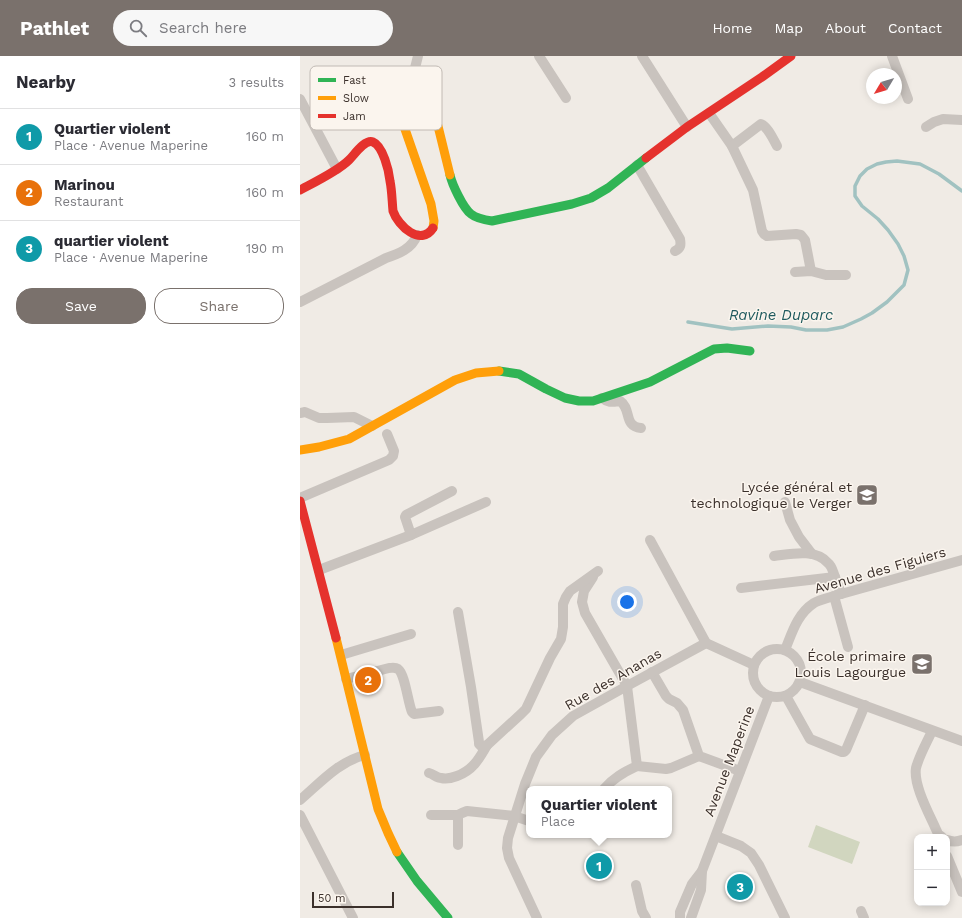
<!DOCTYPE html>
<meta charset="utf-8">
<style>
body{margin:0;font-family:"Work Sans",sans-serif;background:#f7f7f7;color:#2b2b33}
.controls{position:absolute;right:12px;bottom:12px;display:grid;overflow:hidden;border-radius:8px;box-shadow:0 2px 10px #0003}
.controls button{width:36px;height:36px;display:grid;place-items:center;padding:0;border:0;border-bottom:1px solid #e1e1e2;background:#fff;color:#2b2b33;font:20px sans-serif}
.compass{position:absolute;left:566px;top:12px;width:36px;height:36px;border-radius:50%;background:#fff;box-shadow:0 2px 10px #0003;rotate:232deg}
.scale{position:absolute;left:12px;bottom:10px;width:82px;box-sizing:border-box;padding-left:4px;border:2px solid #3b302b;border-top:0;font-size:11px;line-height:14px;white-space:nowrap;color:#3b302b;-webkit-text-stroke:3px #fbf5ee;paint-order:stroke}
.you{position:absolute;left:327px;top:546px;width:14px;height:14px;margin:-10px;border:3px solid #fff;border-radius:50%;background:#1a73e8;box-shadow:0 0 0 6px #1a73e833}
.badge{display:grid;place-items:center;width:26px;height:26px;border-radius:50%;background:#7a716c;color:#fff;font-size:13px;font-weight:700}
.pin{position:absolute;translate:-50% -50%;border:2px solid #fff;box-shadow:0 1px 4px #0006}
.popup{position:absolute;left:226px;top:730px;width:146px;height:52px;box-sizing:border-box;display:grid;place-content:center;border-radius:8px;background:#fff;filter:drop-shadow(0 1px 3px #0005);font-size:13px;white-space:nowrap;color:#7c7c81}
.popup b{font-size:15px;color:#2b2b33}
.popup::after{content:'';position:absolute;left:50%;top:100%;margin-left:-8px;border:8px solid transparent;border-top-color:#fff}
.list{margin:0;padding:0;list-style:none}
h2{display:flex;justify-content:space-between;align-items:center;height:52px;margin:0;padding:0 16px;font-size:17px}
h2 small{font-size:13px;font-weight:400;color:#7c7c81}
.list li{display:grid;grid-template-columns:26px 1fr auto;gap:12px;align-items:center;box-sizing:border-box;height:56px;padding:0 16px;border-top:1px solid #e1e1e2}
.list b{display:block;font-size:15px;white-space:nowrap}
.list p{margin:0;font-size:13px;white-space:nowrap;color:#7c7c81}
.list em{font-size:13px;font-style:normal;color:#7c7c81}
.actions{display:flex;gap:8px;padding:12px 16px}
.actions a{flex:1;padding:9px 0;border:1px solid #7a716c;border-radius:16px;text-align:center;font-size:14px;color:#7a716c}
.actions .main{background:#7a716c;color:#fff}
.icon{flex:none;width:22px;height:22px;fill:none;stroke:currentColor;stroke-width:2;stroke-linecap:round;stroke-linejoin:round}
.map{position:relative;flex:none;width:662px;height:862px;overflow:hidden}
header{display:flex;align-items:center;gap:24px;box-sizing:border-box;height:56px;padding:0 20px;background:#7a716c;color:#fff}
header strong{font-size:19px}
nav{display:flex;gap:22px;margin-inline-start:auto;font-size:14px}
.search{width:280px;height:36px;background:#f7f7f7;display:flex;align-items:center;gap:10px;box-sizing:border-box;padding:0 14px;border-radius:22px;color:#7c7c81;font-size:15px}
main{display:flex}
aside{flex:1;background:#fff}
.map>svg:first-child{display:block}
</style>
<header>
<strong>Pathlet</strong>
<div class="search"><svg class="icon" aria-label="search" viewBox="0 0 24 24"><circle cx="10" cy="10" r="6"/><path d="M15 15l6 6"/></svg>Search here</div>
<nav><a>Home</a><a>Map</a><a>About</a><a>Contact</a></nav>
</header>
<main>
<aside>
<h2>Nearby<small>3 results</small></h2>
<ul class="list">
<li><span class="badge" style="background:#0f9aa8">1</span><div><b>Quartier violent</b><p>Place · Avenue Maperine</p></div><em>160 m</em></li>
<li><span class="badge" style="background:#e8710a">2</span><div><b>Marinou</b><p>Restaurant</p></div><em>160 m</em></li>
<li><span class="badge" style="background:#0f9aa8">3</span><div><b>quartier violent</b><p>Place · Avenue Maperine</p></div><em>190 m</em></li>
</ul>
<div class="actions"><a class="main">Save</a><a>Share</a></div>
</aside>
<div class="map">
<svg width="662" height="862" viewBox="0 0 662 862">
<rect width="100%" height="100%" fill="#f0ebe5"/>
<path fill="#d1d6bf" d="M516 769 560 786 552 808 508 791Z"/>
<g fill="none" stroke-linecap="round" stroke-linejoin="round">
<path stroke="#a1c2c1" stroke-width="3.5" d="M388 266 432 273 468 270 491 271 506 274H527L543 271 561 263 572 257 587 246 604 229 608 214 604 200 598 188 588 174 578 163 562 150 555 140V130L560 120 567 113 577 108 586 106 597 105 620 108 639 118 662 135"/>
<g stroke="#c9c3be" stroke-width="10">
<path d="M239 0 266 42"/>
<path d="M342 0 387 71"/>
<path d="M592 0 608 43"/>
<path d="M109 36 118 0"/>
<path d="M0 43 37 113"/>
<path d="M409 57 432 90 453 134 462 175 464 178 467 180 496 178 501 179 505 184 511 215"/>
<path d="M626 71 634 66 643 63 662 64"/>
<path d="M432 90 461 68C468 71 473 83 477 90"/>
<path d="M337 109 380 183C381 189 381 192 375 195"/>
<path d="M495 216 511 215 526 219H546"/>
<path d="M0 246 86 202C98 198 112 193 117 179"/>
<path d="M302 342C308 347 312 346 320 345 332 353 323 370 341 372"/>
<path d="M0 357 5 356 19 362H27L54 361 72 370"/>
<path d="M0 442 89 404 93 400 94 395 87 378"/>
<path d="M485 446 490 464 499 481 512 498"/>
<path d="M111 479 186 446"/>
<path d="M350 484 406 587 454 609"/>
<path d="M474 500C491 498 515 492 528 507 532 510 533 516 535 521"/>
<path d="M19 514 111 479 105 461 106 459 152 435"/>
<path d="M293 521 284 535 282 546 285 557 327 630 337 710C324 716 313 722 304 733"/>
<path d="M441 532 535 521 541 538"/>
<path d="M534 540 548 591"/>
<path d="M158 556 171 631 179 686V688L182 691H185L221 658 226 653 250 602 261 583 263 571V548L266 541 270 535 298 515"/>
<circle cx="477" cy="617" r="24"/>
<path d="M485 594C492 577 497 558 514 547 519 544 528 542 534 540L662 504"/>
<path d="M41 599 111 578"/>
<path d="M352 616 366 640 369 643 377 647 383 654 399 700 440 715"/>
<path d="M46 623 89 612C92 612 95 611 98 613 105 618 108 647 112 656L114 658 139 655"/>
<path d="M500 626 662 685"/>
<path d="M486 640 510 683 542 696H544L546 694 565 649"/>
<path d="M632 675C627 686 619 700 616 712 613 730 631 761 638 778L642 781"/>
<path d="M337 710 366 713 371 712 399 700"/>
<path d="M129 717C133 718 137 722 141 722 146 723 152 722 157 720 173 714 179 703 187 689"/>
<path d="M0 744C20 727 39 705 65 699"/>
<path d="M0 759 53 862"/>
<path d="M131 759H158"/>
<path d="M416 780 441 790 451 797 459 809 485 862"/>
<path d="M647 784C652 786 657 786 662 784"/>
<path d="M158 789V759L162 757 167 755 214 760 229 765"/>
<path d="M647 800 662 836"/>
<path d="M336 829 342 855 346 862"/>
<path d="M561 855 564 862"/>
<path d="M237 862 209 802 207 792 208 782 225 728 236 701 252 679 273 660 327 630 406 587"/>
<path d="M380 862V856L392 828 402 815"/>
<path d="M391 862 401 834 402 815 469 640"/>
</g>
<g stroke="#30b455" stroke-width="9">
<path d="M150 119C152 128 163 152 171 158 176 162 185 164 192 165L272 148 291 142 308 132 346 102"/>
<path d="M199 315 219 318 246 333 265 342 279 345H293L350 326 414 293 427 292 450 295"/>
<path d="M97 796 117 825 148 862"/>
</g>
<g stroke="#ff9f0a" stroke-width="9">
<path d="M133 172 134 165 131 148 98 53C96 46 93 40 97 34H104L109 36 122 46 137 66 150 119"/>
<path d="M0 394 19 391 49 383 155 324 176 317 199 315"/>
<path d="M36 582 78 753 88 777 97 796"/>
</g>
<g stroke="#e5322d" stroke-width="9">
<path d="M346 102 387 71 462 21 491 0"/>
<path d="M0 134C15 126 38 115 49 104 55 98 65 83 73 86 83 90 89 115 90 125 92 135 92 145 93 155 98 170 121 191 133 172"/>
<path d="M0 445 36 582"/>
</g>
</g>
<defs>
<g id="school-square" transform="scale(1.15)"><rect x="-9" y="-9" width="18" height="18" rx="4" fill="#7a716c" stroke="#fbf5ee"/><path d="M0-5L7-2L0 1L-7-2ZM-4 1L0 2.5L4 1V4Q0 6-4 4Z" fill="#fff"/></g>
</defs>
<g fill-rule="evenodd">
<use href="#school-square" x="567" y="439"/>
<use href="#school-square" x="622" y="608"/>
</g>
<g text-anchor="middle" stroke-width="3" stroke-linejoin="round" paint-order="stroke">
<g font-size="14" fill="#3b302b" stroke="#fbf5ee" text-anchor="end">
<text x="552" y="436">Lycée général et<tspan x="552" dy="16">technologique le Verger</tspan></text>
<text x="606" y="605">École primaire<tspan x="606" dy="16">Louis Lagourgue</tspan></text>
</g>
<g font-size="14" fill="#3b302b" stroke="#fbf5ee">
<text transform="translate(580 514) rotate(-16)" y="5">Avenue des Figuiers</text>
<text transform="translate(313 623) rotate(-30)" y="5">Rue des Ananas</text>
<text transform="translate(429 705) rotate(-69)" y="5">Avenue Maperine</text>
</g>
<g font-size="15" font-style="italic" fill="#1f5a5e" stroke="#fbf5ee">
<text x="481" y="264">Ravine Duparc</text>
</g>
</g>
<rect x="10" y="10" width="132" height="64" rx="6" fill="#fbf5ee" stroke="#c1bab4" stroke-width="1"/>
<rect x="18" y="22" width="18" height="4" fill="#30b455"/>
<rect x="18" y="40" width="18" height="4" fill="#ff9f0a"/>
<rect x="18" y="58" width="18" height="4" fill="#e5322d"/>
<g font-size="11" fill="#3b302b">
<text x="43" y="28">Fast</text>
<text x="43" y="46">Slow</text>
<text x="43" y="64">Jam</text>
</g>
</svg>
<div class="controls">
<button>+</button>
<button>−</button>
</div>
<svg class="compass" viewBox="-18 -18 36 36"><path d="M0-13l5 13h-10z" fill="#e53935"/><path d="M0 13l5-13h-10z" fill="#7c7c81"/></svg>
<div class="scale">50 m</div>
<div class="you"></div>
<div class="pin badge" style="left:299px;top:810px;background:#0f9aa8">1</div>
<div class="popup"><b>Quartier violent</b>Place</div>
<div class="pin badge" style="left:68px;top:624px;background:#e8710a">2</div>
<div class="pin badge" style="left:440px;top:831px;background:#0f9aa8">3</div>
</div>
</main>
